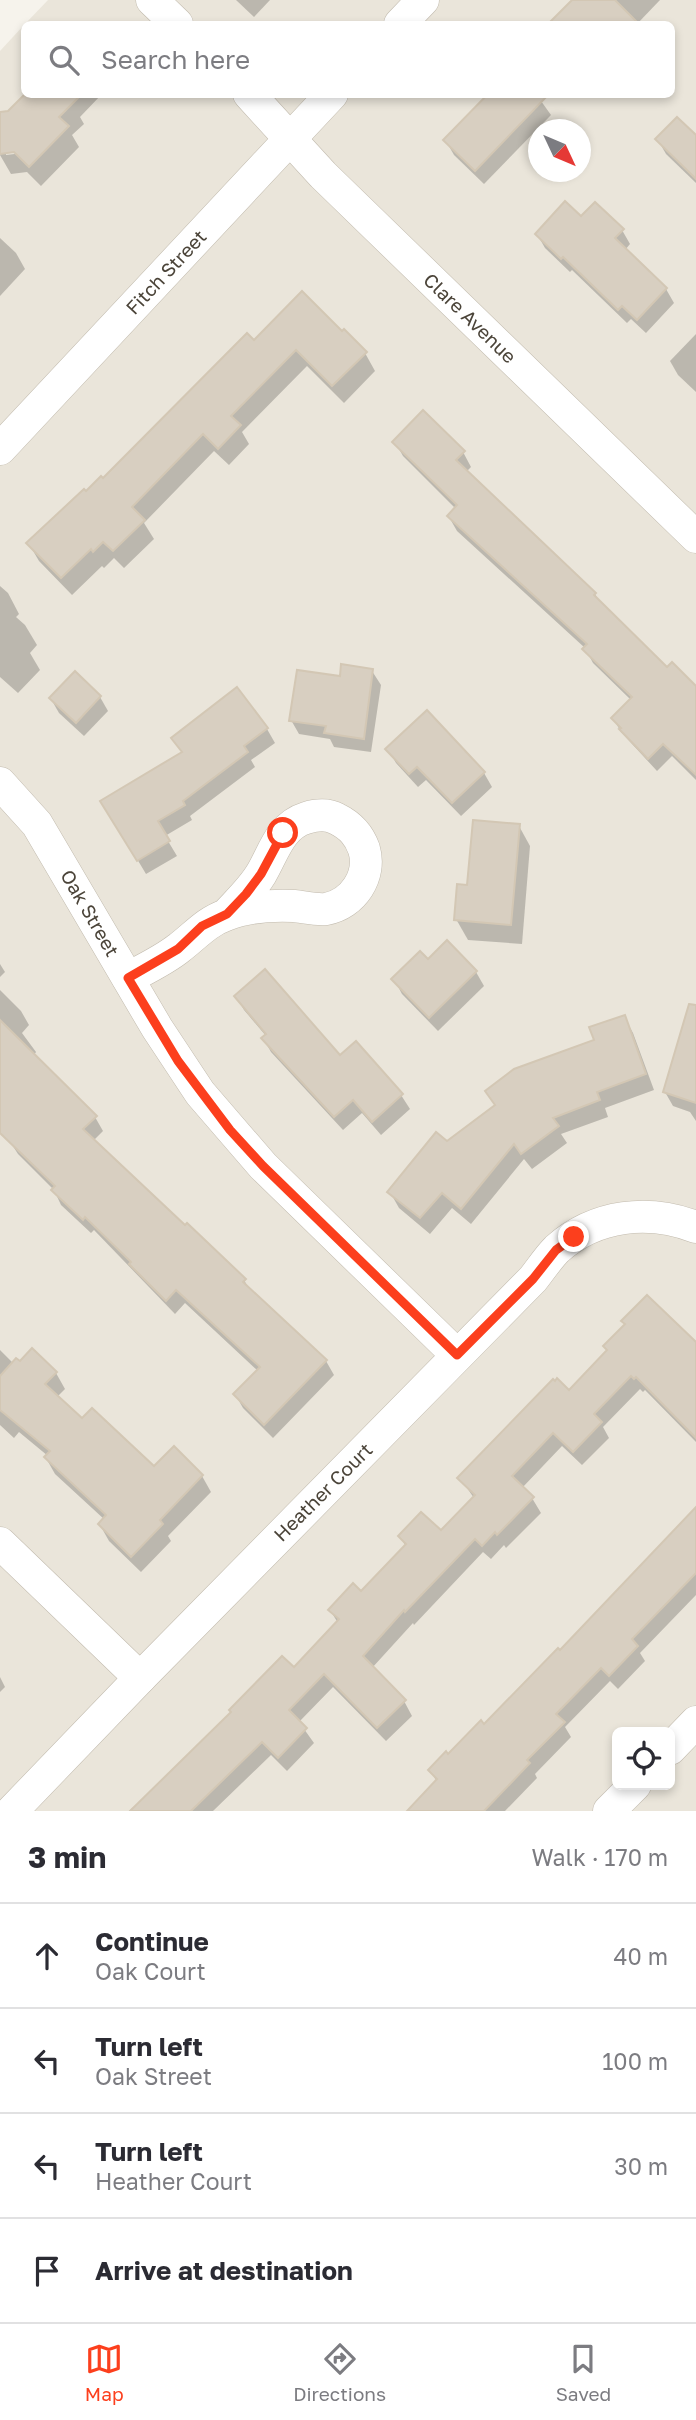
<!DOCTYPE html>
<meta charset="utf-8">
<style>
body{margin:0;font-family:"Golos Text",sans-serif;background:#f7f7f7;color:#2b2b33}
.controls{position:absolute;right:21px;bottom:21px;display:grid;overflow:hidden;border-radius:10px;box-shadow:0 4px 10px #0003}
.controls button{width:63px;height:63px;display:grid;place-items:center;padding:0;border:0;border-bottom:2px solid #e1e1e2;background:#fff;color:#2b2b33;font:35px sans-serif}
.compass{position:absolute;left:528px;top:119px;width:63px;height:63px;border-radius:50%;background:#fff;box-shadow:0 4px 10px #0003;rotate:134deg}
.stop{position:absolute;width:21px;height:21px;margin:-16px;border:5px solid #fc3f1d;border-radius:50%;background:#fff}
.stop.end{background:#fc3f1d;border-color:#fff;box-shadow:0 2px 7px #0008}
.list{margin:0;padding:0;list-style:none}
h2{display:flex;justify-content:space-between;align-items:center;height:91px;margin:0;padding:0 28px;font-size:30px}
h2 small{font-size:23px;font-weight:400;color:#7c7c81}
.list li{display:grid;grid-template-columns:46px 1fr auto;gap:21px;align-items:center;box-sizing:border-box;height:105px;padding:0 28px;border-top:2px solid #e1e1e2}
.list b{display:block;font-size:26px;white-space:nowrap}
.list p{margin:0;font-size:23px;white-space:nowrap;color:#7c7c81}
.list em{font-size:23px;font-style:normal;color:#7c7c81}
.icon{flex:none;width:38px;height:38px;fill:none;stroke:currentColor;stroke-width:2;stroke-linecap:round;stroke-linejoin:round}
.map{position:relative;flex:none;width:696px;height:1811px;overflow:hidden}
.search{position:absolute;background:#fff;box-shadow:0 4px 10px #0003;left:21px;right:21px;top:21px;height:77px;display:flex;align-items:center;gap:18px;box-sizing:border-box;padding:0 24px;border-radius:10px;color:#7c7c81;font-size:26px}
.sheet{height:511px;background:#fff}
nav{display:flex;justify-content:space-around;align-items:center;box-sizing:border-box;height:98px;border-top:2px solid #e1e1e2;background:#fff;font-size:19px;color:#7c7c81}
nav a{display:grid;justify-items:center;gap:4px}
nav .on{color:#fc3f1d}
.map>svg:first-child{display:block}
</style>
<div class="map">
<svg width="696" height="1811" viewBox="0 0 696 1811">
<rect width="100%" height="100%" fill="#f6f3ec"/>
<path fill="#eae5da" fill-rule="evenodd" d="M48 0H696V1811H0V51L24 25V94H672V24H25ZM538 130H580V172H538ZM617 1732H670V1785H617Z"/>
<g fill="#0003" fill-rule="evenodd">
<path d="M236 0H270L254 17Z"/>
<path d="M581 0H660L637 24H551L573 2Z"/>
<path d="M28 94H102L80 117 84 124 72 135 79 147 41 186 27 172 11 174 0 155V114L9 113ZM6 151 23 153 6 155Z"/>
<path d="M536 94 551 115 484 184 454 155 446 141Z"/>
<path d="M696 137V183L666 154 658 140Z"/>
<path d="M581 218 622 230 630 244 625 250 666 289 674 303 646 333 631 319 627 323 572 270 570 272 545 248 537 234Z"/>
<path d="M0 238 16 253 25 269 0 296Z"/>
<path d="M696 334V392L678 375 670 361Z"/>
<path d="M254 343 365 353 375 371 344 403 307 366 242 432 249 444 229 465 214 451 144 523 154 539 124 568 114 558 104 568 102 566 72 595 39 561 29 544 103 481Z"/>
<path d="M395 442 463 452 471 467 466 472 595 594 600 603 667 669 696 690V780L672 756 657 771 621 732 613 718 631 700 593 663 585 648 457 531 449 517 456 509 403 456Z"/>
<path d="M0 586 8 593 19 614 16 617 25 625 37 645 30 653 40 670 18 693 0 677Z"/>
<path d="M372 671 381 685 371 752 334 747 330 739 299 734 291 720 341 678Z"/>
<path d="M100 697 108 711 84 736 59 713 51 699Z"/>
<path d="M267 729 275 743 251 760 255 767 190 816 192 820 165 836 177 856 146 874 103 802 182 753 174 738Z"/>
<path d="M388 749 484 773 492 787 461 816 426 780 418 787 396 763Z"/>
<path d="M519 826 530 846 522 944 468 940 456 919Z"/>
<path d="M0 964 5 972 0 977Z"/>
<path d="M476 972 484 986 438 1031 402 994 394 979Z"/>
<path d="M0 990 21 1011 29 1025 22 1033 36 1052 34 1055 95 1117 103 1131 93 1141 244 1280 252 1294 326 1361 334 1375 273 1438 243 1408 235 1394 258 1371 185 1303 175 1314 94 1230 91 1233 61 1205 54 1190 18 1154 9 1140 0 1101Z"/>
<path d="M236 996 401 1095 410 1109 381 1135 362 1113 343 1130 271 1052 263 1038 266 1036 244 1010Z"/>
<path d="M624 1017 633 1033 654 1090 605 1108 608 1117 561 1134 567 1143 532 1169 524 1159 471 1224 452 1208 430 1234 399 1208 390 1192 447 1143 596 1041Z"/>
<path d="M696 1057V1121L690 1112 673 1106 665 1092Z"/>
<path d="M696 1344V1442L645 1390 643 1392 640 1389 603 1427 609 1438 582 1465 562 1446 522 1488 532 1498 541 1513 506 1548 504 1545 491 1559 483 1552 414 1625 413 1623 372 1668 404 1701 412 1716 386 1741 333 1687 299 1722 314 1743 287 1771 271 1755 213 1811H129L294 1669 338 1623 330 1610 361 1593 406 1547 400 1536 441 1532 474 1498 460 1478 569 1392Z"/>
<path d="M0 1350 13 1363 56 1373 65 1389 57 1397 82 1421 154 1469 174 1448 202 1476 211 1492 168 1536 171 1541 141 1572 109 1541 100 1525 105 1520 55 1474 46 1458 48 1456 19 1432 14 1438 0 1425Z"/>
<path d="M696 1510V1595L640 1653 645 1661 618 1689 610 1681 565 1727 571 1737 535 1774 537 1778 505 1811H409L437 1782 430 1770 484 1726 560 1653Z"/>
<path d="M0 1677 5 1687 0 1692Z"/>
</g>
<g fill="#d8cfc1" stroke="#d3c7b4" stroke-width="2">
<path d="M572 0H615L639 24H548Z"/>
<path d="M25 94H82L59 117 69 126 29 167 14 152 0 154V112L8 111Z"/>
<path d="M488 94H549L475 171 443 140Z"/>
<path d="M677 117 696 135V179L655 139Z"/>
<path d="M565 201 581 216 595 202 624 229 615 238 667 288 637 320 622 306 618 310 563 257 561 259 535 234Z"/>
<path d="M302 291 342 331 344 329 367 352 332 386 296 350 231 416 241 425 218 449 203 434 132 507 145 520 113 551 103 542 93 552 91 549 61 578 26 543 84 489 86 491 101 476 103 478 247 333 254 340Z"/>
<path d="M423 410 465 451 456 460 596 593 594 595 667 667 672 662 696 686V775L663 744 648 759 619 729 621 728 611 718 632 697 582 649 587 644 447 516 457 505 392 442Z"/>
<path d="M341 664 373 669 364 739 324 733 326 726 289 721 297 670 340 676Z"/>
<path d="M75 671 101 696 76 723 49 698Z"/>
<path d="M237 687 268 728 244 746 248 752 183 801 185 805 158 821 170 841 137 861 100 801 182 752 171 738Z"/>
<path d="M427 710 485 772 452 803 417 767 409 774 385 749Z"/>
<path d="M473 820 520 824 511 925 454 920 457 884 467 885Z"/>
<path d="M447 940 477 971 429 1018 391 979 420 951 428 959Z"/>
<path d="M265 969 340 1055 356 1041 403 1094 372 1122 353 1100 334 1117 261 1038 266 1034 234 996Z"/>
<path d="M689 1004 696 1005V1103L663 1092Z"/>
<path d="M625 1015 646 1074 597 1092 600 1100 553 1118 559 1126 521 1154 514 1144 461 1209 442 1193 420 1218 387 1192 436 1132 447 1141 495 1105 485 1091 514 1069 594 1040 589 1027Z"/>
<path d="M0 1020 97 1116 83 1129 185 1225 187 1223 246 1279 243 1282 327 1360 264 1425 233 1394 260 1367 176 1290 166 1301 129 1264 131 1262 85 1217 83 1220 51 1190 55 1186 0 1133Z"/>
<path d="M647 1295 696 1342V1438L636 1377 634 1379 631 1376 594 1414 602 1422 573 1452 553 1433 512 1476 534 1497 497 1535 495 1532 482 1546 475 1539 405 1612 404 1610 363 1656 406 1700 377 1728 324 1674 289 1710 307 1728 278 1758 262 1742 191 1811H130L231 1712 229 1710 282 1656 294 1667 339 1619 328 1610 353 1583 361 1591 406 1544 398 1536 421 1512 441 1530 475 1495 457 1478 553 1379 555 1381 557 1378 569 1390 607 1350 603 1346 625 1324 621 1321Z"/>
<path d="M32 1348 57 1372 45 1384 82 1418 92 1408 154 1466 174 1446 203 1475 160 1520 163 1524 131 1557 98 1524 106 1515 44 1457 50 1451 0 1410V1376L16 1358 20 1361Z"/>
<path d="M696 1507V1573L632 1639 638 1646 609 1676 601 1668 556 1714 565 1722 527 1760 530 1763 484 1811H407L437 1779 428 1770 446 1751 448 1754 481 1720 484 1724 558 1648 560 1650Z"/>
</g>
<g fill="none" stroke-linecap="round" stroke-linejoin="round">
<g stroke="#c2bbae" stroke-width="33">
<g id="minor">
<path d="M152 0 177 24"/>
<path d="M400 24 423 0"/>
<path d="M249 94 323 175 696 537"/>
<path d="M0 449 332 94"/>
<path d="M0 783 37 824 157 1028 200 1093 263 1166 457 1355"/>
<path d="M128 978C145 969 164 960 179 948 195 936 206 922 226 915 246 907 272 905 294 906 304 907 316 910 326 909 353 904 372 876 364 849 359 835 351 826 337 819 328 814 316 815 306 818 280 826 274 852 261 874 252 889 239 901 227 914"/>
<path d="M0 1543 140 1678"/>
<path d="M670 1749 696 1722"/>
<path d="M12 1811 140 1678 533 1279C541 1269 548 1258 557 1249 596 1214 649 1209 696 1227"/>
<path d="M609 1811 635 1785"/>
</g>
</g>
<use href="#minor" stroke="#fff" stroke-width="32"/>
</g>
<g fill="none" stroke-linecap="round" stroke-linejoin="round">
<path stroke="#fc3f1d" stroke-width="9" d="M283 833 261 874 246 894 227 914 202 926 178 949 128 978 178 1061 230 1130 263 1166 457 1355 533 1279 556 1250 574 1237"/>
</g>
<g text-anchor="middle" stroke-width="6" stroke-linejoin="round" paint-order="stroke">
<g font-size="19" fill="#4b4439" stroke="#fff">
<text transform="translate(166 272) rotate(-47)" y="7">Fitch Street</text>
<text transform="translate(470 318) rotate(44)" y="7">Clare Avenue</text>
<text transform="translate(90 913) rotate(60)" y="7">Oak Street</text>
<text transform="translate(323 1492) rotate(-45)" y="7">Heather Court</text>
</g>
</g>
</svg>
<div class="controls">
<button><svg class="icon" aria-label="locate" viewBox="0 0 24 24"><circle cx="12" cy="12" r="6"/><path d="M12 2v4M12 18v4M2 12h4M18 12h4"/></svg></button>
</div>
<svg class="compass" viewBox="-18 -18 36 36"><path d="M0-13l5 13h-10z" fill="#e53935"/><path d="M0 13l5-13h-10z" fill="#7c7c81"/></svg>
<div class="stop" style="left:283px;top:833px"></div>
<div class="stop end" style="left:574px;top:1237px"></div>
<div class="search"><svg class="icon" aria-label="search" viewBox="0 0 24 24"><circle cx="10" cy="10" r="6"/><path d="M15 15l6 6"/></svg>Search here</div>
</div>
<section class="sheet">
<h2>3 min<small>Walk · 170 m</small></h2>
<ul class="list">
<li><svg class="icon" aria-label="ahead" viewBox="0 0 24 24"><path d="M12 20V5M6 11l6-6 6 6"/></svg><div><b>Continue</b><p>Oak Court</p></div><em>40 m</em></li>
<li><svg class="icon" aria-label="left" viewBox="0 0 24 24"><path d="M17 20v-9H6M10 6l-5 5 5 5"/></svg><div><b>Turn left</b><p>Oak Street</p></div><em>100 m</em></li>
<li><svg class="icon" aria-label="left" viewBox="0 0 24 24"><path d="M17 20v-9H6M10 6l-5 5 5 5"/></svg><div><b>Turn left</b><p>Heather Court</p></div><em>30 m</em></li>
<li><svg class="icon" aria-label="arrive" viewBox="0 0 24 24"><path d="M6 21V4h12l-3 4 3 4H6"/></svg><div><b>Arrive at destination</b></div></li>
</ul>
</section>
<nav>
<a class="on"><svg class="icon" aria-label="map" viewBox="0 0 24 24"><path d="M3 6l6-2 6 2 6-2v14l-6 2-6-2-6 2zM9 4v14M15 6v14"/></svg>Map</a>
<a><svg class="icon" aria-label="directions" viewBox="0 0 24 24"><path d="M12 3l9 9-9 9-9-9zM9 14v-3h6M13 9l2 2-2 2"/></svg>Directions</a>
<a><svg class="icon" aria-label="saved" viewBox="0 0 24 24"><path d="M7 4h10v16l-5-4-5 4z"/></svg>Saved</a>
</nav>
